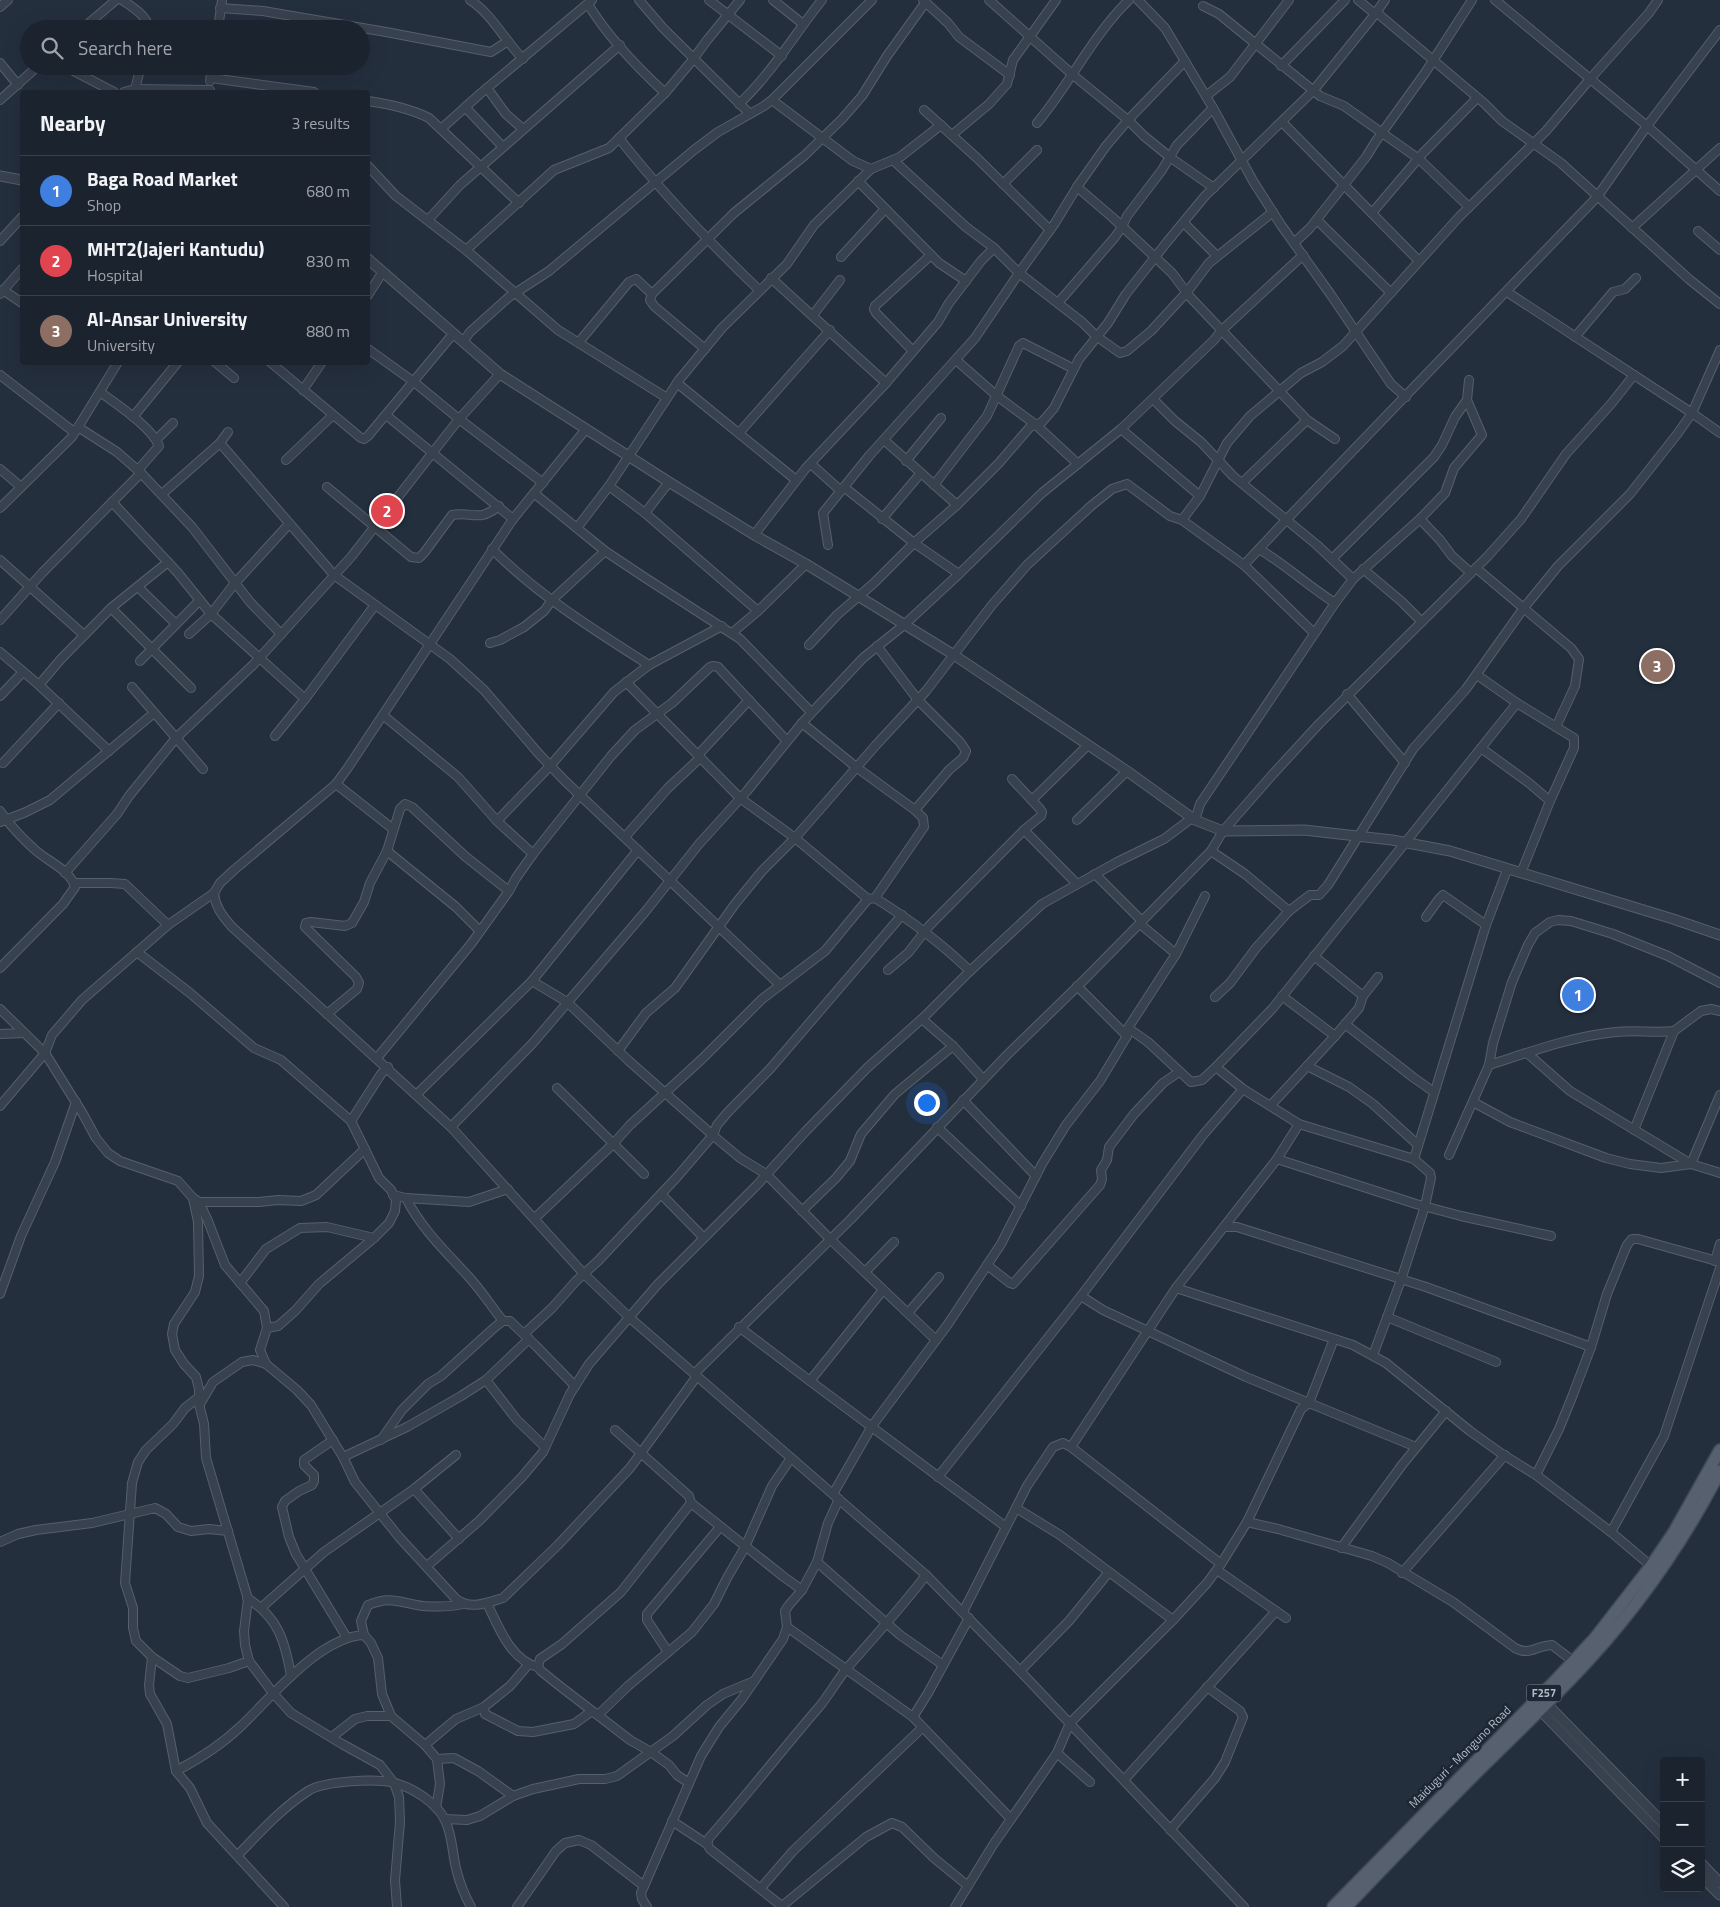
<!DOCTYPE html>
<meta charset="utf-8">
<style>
body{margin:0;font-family:"Titillium Web",sans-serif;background:#282f3a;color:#f1f3f6}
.controls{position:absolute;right:15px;bottom:15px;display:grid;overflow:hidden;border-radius:5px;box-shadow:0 5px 20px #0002}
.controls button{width:45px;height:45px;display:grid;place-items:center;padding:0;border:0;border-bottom:1px solid #39404a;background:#1b232e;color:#f1f3f6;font:25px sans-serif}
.you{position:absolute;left:926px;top:1102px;width:18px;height:18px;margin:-12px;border:4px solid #fff;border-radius:50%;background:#1a73e8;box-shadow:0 0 0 8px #1a73e833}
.badge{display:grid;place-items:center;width:32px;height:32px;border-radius:50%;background:#ea580c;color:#fff;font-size:16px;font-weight:700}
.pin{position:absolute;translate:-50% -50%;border:2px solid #fff;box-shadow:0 1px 5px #0006}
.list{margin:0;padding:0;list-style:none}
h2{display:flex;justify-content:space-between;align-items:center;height:65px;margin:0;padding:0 20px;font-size:21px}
h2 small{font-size:16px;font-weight:400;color:#a0a4aa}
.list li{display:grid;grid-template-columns:32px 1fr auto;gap:15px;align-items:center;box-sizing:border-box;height:70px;padding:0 20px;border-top:1px solid #39404a}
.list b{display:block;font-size:19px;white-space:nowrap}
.list p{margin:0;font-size:16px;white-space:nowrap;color:#a0a4aa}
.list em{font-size:16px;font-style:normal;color:#a0a4aa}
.icon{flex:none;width:28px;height:28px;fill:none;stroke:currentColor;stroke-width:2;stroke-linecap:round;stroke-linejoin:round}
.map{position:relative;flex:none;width:1720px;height:1907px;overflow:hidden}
.search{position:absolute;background:#1b232e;box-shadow:0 5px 20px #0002;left:20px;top:20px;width:350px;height:55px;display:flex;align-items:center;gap:12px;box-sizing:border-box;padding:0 18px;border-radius:28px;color:#a0a4aa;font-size:19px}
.panel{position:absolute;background:#1b232e;box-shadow:0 5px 20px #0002;left:20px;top:90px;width:350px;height:275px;border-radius:5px}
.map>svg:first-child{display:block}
</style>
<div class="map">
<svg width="1720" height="1907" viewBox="0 0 1720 1907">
<rect width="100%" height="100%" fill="#242f3e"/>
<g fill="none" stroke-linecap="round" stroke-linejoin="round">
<g stroke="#565f6c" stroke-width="10">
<g id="minor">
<path d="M122 0C134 8 146 15 150 29"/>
<path d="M470 0C492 14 505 41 523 59"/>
<path d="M639 0 663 28 750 114"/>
<path d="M709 0 782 56"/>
<path d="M773 0 803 24"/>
<path d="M923 0 948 23 959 37 1010 75"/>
<path d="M989 0 1073 75 1128 120 1144 136 1171 158 1214 188"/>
<path d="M1138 0 1165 28 1213 108 1253 181 1281 225 1331 295 1391 384 1406 397"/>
<path d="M1358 0 1375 14"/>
<path d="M1495 0 1647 126 1720 191"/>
<path d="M588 4C607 36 637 67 665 93"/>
<path d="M1203 6 1219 14 1320 96 1344 106 1419 159 1469 207"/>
<path d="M0 7 8 0"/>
<path d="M220 8 263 11 386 32 491 52 508 41"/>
<path d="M1376 12 1484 103 1502 121 1561 163 1690 280 1720 304"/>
<path d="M82 29 116 0"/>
<path d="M218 29 222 0"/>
<path d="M0 63 18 85"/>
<path d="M64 66 114 92"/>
<path d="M1281 66 1345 0"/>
<path d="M211 78 314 92"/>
<path d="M210 81 212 66"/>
<path d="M487 88 506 114 523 129"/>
<path d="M135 89 141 66"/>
<path d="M124 92 135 89 210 90"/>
<path d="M1206 96 1230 77 1289 0"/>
<path d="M0 100 38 66"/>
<path d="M772 100 853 161 871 169 900 157 941 125"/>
<path d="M368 101C389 104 409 108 429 118L519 203"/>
<path d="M739 104C772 73 794 35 822 0"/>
<path d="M465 107 503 147"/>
<path d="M924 110 977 158 1050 230"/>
<path d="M1282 122 1419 261"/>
<path d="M1037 123C1070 84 1092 36 1129 0"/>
<path d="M441 129 481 93 592 0"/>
<path d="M952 135 989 104 1007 84 1013 60 1056 0"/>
<path d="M619 138C662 193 709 242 759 290"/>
<path d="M893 160 966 227 994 248 1019 273 1082 322 1096 336 1120 353 1127 351 1151 331 1187 292 1209 263 1273 212"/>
<path d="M368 166 396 196 466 250 558 330 667 398"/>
<path d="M858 181 939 263 966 281"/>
<path d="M1003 184 1037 150"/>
<path d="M1077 187 1112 217 1172 273 1190 297 1307 420 1335 439"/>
<path d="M1372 213 1423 153 1477 98"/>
<path d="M428 220 460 185 620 45"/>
<path d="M1317 220 1391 293"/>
<path d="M1184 223 1217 256"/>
<path d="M1632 228 1720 148"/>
<path d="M1698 231 1720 250"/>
<path d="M0 241 22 217"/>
<path d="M1294 243 1310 228 1366 157 1376 141 1425 73 1472 0"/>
<path d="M466 250 554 170 609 148 665 93 691 62 708 39 740 0"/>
<path d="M841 257 885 209"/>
<path d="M771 278 886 383"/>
<path d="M3 290 22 303"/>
<path d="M1507 292 1692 413 1720 433"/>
<path d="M0 294 22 269"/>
<path d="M652 294 650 300 654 306 705 349"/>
<path d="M368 295 382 273"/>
<path d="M1058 303 1115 237 1122 227 1127 216 1162 170 1177 145 1213 108"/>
<path d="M813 315 840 280"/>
<path d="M1575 337 1613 292 1625 289 1636 278"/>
<path d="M463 342 470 332 509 297 549 271 694 150 718 132 764 106 772 100 872 0"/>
<path d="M579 342 629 282 636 279 652 294 734 213 804 156 842 119 862 96 887 56 925 3"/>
<path d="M368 349 414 382 459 419 543 483"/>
<path d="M913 351 876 313 874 309 875 306 931 255"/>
<path d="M956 360 997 396 1036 425 1078 464"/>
<path d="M215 362 234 378"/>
<path d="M270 362 361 438 364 439 368 436 453 334"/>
<path d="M0 375 74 432"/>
<path d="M677 383 796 480"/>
<path d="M303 390 322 362"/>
<path d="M100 392C116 404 152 427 159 446L138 470"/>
<path d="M1153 399 1175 421 1201 442 1233 476 1317 545 1353 579"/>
<path d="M386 415 513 519"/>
<path d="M133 417 178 362"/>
<path d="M78 427 117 452 141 473 192 527 250 602 281 634"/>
<path d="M1121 429 1200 496"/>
<path d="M739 433 830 330"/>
<path d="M157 439 173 423"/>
<path d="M884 440 957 505"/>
<path d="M220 443 334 575 450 659 484 690 539 754 565 781 780 985"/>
<path d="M286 460 333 415"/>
<path d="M906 461 941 418"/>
<path d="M811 464 841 491"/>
<path d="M0 469 21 487"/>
<path d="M1242 483 1307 420"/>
<path d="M934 485 987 416 1019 346 1023 343 1072 368"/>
<path d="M609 486 645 513 758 611"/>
<path d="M327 487 411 557 419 558 424 553 452 515C473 511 478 523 499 506"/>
<path d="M844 487 914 543 959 574"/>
<path d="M162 494 220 443 228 432"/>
<path d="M535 494 605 551 644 577 740 639 811 712"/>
<path d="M112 502 178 573 211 614 305 699"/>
<path d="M0 508 72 437 118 362"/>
<path d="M645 513 669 482"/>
<path d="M882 519 920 474"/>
<path d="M1420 519 1440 540 1452 556 1471 573"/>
<path d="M1182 520 1200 496 1227 443 1250 416 1301 373 1322 362 1343 346 1459 217 1546 131 1590 79 1649 13 1658 0"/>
<path d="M577 528 609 486 679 380 722 328 787 264 814 225 871 169"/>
<path d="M754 535 806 468 886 383 938 322 949 303 981 261 994 248"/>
<path d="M828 545 823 513 869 456 975 338 1019 273 1055 223 1077 187 1106 146 1128 120 1185 61"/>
<path d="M492 549C538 595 594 630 649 665"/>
<path d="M1259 549C1286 565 1308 586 1335 603"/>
<path d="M1332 559 1434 457 1442 445 1455 417 1467 400"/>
<path d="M0 560 84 635"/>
<path d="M1244 565 1287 519 1597 197 1647 126 1720 30"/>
<path d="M1476 568 1571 648 1579 659 1575 686 1556 727"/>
<path d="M1363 569 1401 601 1421 621"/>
<path d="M138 587 176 624"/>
<path d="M111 608 191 688"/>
<path d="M0 620 43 572 141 473"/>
<path d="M732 633 758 611 806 564"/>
<path d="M189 634 211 614 235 583 289 524"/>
<path d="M490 643 500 640 524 627 544 611 552 600 605 551"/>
<path d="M809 645 837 615 874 583 916 541 957 505 999 463 1030 427 1042 422 1054 408 1079 359 1108 323 1126 294 1167 242 1205 196 1313 91 1372 18 1385 0"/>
<path d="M877 646 918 700 960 742 966 751 963 758 949 770 915 810"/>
<path d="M0 652 39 685 109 751"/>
<path d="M140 661 200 600"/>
<path d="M1477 675 1517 703 1574 738V748L1550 801 1521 873"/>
<path d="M626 682 740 798 795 838 868 899"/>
<path d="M39 685 61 659 111 608 168 562"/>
<path d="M132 687 203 769"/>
<path d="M1347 694 1405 763"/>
<path d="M0 696 23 672"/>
<path d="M384 716 458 777 497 821 533 854"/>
<path d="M275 736 305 699 375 605"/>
<path d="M1481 748 1529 783 1550 801"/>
<path d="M698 755 749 700"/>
<path d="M3 763 59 703"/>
<path d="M336 784 393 829"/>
<path d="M1032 800 1088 745"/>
<path d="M0 811C9 824 21 837 33 848 46 861 70 869 75 887L63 904 0 968"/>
<path d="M1077 820 1127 771"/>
<path d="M1195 820 1200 804 1335 603 1353 579 1420 519 1445 493 1454 468 1482 435 1467 400 1469 380"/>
<path d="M497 821 550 766 614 692 649 665 722 626"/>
<path d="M0 822 26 812 50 800 154 713"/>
<path d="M1024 830 1077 884"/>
<path d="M625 837 668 788 700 758"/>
<path d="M387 851 456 907 480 931"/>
<path d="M1211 851 1245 874 1289 911"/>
<path d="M65 873 117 814 129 796 176 738 254 664 351 557 459 419 500 374"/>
<path d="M1095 874 1142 921"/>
<path d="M74 883H111L125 884 168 925"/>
<path d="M214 893C215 907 223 916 231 926L451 1127 584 1274 630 1318 926 1575 1020 1671 1244 1907"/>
<path d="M875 898C909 919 941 943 970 971"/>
<path d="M1426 917 1439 899 1443 895 1486 925"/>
<path d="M1140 924 1176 954"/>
<path d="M137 952 190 993 254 1048 281 1060 351 1121 379 1178 391 1190 396 1200 395 1211 389 1223 374 1238 319 1284 295 1311 278 1326 267 1328"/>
<path d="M1314 956 1363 996"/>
<path d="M888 970 908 953 929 926 1024 830 1041 816 1042 812 1040 809 1012 779"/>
<path d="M532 981 567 1002 629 1061 716 1138 740 1158 766 1174 831 1240 936 1340"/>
<path d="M1077 986 1127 1036"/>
<path d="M1282 996 1335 1036"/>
<path d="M1215 997 1230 983 1256 948 1289 911 1310 895H1319L1328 885 1413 749 1466 689 1523 609 1558 566 1630 494 1678 433 1692 413 1720 350"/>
<path d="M0 1009 45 1053 83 1114 96 1138 108 1153 120 1161 178 1181 193 1198 198 1222 199 1276 195 1292 174 1324 172 1334 175 1350 184 1364 196 1377 199 1389V1404L204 1424 206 1458 248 1599 244 1631 245 1645 249 1661 273 1693 291 1713 342 1744 380 1765 394 1783 399 1797 400 1822 395 1880 397 1907"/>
<path d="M327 1014 357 989 359 983 356 977 305 927 306 923 311 922 345 926 352 923 364 902 370 883 387 851 400 809 405 804 412 807 466 857 509 891"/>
<path d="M922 1019 953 1046 983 1079"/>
<path d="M1345 1024 1414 1078 1434 1092"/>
<path d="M1128 1028 1148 1042 1191 1082 1202 1080 1216 1067 1273 1008 1517 703"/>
<path d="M0 1034 24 1033"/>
<path d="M618 1051 646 1013 675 988 735 904 762 871 795 838 876 745 926 691 992 605 1027 565 1091 506 1112 489 1127 484 1170 516 1182 520 1244 565 1314 633"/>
<path d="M1527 1053 1570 1091 1691 1164 1720 1173"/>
<path d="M377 1058 471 944 509 891 516 878 533 854 611 756 635 730 672 703 710 667 713 666 718 667 787 741"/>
<path d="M1489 1065C1530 1052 1573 1036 1616 1032 1635 1030 1655 1033 1674 1031"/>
<path d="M1307 1066 1349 1087 1373 1104 1418 1145"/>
<path d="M1216 1067 1243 1089 1299 1124 1414 1159 1430 1173 1431 1178 1425 1206 1401 1280 1373 1355"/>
<path d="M557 1088 644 1174"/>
<path d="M417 1094 532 981 638 850"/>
<path d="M963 1100 1036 1176"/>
<path d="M1473 1102 1510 1122 1606 1158 1630 1164 1661 1168 1691 1164"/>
<path d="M1271 1105 1335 1036 1359 1008 1363 996 1378 977"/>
<path d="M0 1106 45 1053 52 1035 82 1000 168 925 214 893 220 883 234 870 336 784 347 769 513 519 586 429"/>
<path d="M351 1121 381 1074 388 1067"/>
<path d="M451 1127 532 1044 645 912 699 844 747 791 802 723 863 658 904 625 959 574 1042 493 1121 429 1214 340 1221 331 1303 255"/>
<path d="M937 1127 1021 1206"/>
<path d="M1634 1130 1674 1031 1701 1011 1711 1009 1720 1011"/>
<path d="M1449 1155 1489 1065 1493 1043 1512 982 1528 945 1535 933 1550 922 1558 920 1571 921 1613 934 1668 956 1720 983"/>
<path d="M1277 1159 1416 1204 1461 1216 1551 1236"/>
<path d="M1414 1159 1486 925 1507 870"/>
<path d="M1691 1164 1720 1095"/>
<path d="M661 1194 704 1238"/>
<path d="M393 1195 406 1198 469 1202 508 1189"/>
<path d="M193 1198 199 1202 208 1221 225 1265 264 1311 267 1328 260 1350 266 1364"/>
<path d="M406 1198C420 1227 446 1252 468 1276 481 1290 491 1306 503 1321"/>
<path d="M199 1202H259L278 1200 301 1201 316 1195 365 1149"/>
<path d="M802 1211 836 1178 850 1161 861 1134 895 1094 953 1046"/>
<path d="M535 1218 613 1144 630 1125 703 1058 762 999 825 951 868 899 875 898 924 827 923 818 915 810 856 767 802 723"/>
<path d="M1224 1227H1237L1426 1287 1591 1347"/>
<path d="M1715 1261 1720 1244"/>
<path d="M987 1265 1010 1283 1013 1284 1100 1185 1102 1179 1101 1170 1107 1160 1109 1147 1134 1114 1163 1083 1179 1072"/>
<path d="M865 1272 894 1242"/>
<path d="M240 1283 266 1249 300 1228 327 1227 374 1238"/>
<path d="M1176 1288 1353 1345 1386 1363 1470 1431 1502 1454 1536 1475 1611 1532 1651 1566"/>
<path d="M883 1290 810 1381 1006 1527"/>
<path d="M0 1294 21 1236 55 1162 76 1102"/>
<path d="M1081 1296 1103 1310 1246 1377 1416 1447"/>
<path d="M908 1313 939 1277"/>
<path d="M1387 1317 1496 1362"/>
<path d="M739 1327 810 1381"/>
<path d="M524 1334 552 1308 576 1281 598 1261 677 1177 713 1135 717 1125 728 1112 770 1069 902 915"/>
<path d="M694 1374 851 1219 1008 1054 1082 982 1211 851 1223 831 1273 774 1319 724 1487 557 1521 519 1566 454 1611 404 1634 375"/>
<path d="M486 1380 517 1420 545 1447"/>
<path d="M199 1397 185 1408 173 1424 146 1450 138 1462 132 1483 125 1583 133 1608V1628L136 1641 152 1657 180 1676 188 1678 229 1668 249 1661"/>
<path d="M200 1404 213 1382 242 1362 253 1360 266 1364 297 1390 311 1405 343 1457 355 1482 399 1537 456 1599C470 1610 487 1603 503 1598L558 1545 630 1468 697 1376"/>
<path d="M615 1430 689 1496 691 1503 784 1577 802 1590"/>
<path d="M333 1440 304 1460V1465L314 1475V1481L312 1485 299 1491 285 1501 282 1507 289 1537 296 1554 347 1638"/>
<path d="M381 1440 402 1410 428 1384 441 1376 495 1327 503 1321H510L536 1346 575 1386"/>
<path d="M1071 1447 1176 1288 1277 1159 1299 1124"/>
<path d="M343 1457 407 1427 461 1396 486 1380 529 1339"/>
<path d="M1536 1475 1559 1429 1572 1397 1591 1347 1607 1294 1627 1245 1632 1239H1638L1720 1262"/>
<path d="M938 1477 1081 1296 1203 1135 1243 1089"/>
<path d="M414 1489 459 1539"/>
<path d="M833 1494 872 1426 948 1324 1001 1244 1042 1164 1066 1125 1100 1081 1127 1036 1128 1028 1176 954 1205 896"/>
<path d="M1016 1508 1060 1535 1173 1620"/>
<path d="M1247 1522 1278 1529 1372 1556 1388 1563 1453 1602 1515 1648C1530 1656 1535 1646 1552 1645L1573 1661"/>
<path d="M1611 1532 1664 1436 1720 1268"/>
<path d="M0 1542 18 1534 36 1530 92 1523 155 1508 166 1514 178 1527 191 1531 209 1529 228 1531"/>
<path d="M1341 1548 1402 1465 1446 1411"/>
<path d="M817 1562 900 1635 943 1665"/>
<path d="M427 1566 479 1521 522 1477 543 1452 570 1394 589 1364 658 1284 757 1185 805 1132 867 1068 925 1016 970 971 1042 904 1117 862 1164 839 1192 818"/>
<path d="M1217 1570 1286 1618"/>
<path d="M1402 1573 1505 1455"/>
<path d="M247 1598C278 1617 285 1641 291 1676"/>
<path d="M487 1603C498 1626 511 1661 538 1667L541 1671 561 1687 630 1740 651 1752 669 1765 677 1775 689 1783"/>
<path d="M262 1607 324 1552 414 1489 456 1455"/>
<path d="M963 1612 1027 1486 1053 1447 1063 1443 1071 1447 1221 1564"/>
<path d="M787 1627 913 1717 1011 1819"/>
<path d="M668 1652 647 1620V1614L720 1527"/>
<path d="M152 1657 149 1685 150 1694 167 1724 176 1771 190 1788 207 1823 284 1907"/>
<path d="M538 1667 540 1659 562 1644 621 1592 691 1503"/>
<path d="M1020 1671 1069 1621 1109 1572"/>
<path d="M484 1707 485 1714 518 1731 533 1732 574 1724 592 1711"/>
<path d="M598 1715 628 1686 692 1632 714 1604 727 1578 745 1547 772 1486 791 1458"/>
<path d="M391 1716 382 1694 378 1658 371 1643 364 1635 361 1621 368 1605C392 1595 400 1603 423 1606 437 1607 450 1607 463 1604"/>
<path d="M913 1717 928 1693 969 1618"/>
<path d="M332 1737 355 1719 367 1716H391L425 1745 437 1759 440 1784 436 1808"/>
<path d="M425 1745 456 1719 484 1707 510 1686 528 1665"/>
<path d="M1057 1753 1090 1782"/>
<path d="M437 1759 454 1758 478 1771 513 1796"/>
<path d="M176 1771C199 1759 221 1745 240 1727 271 1698 319 1637 364 1635"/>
<path d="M1124 1780 1276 1611"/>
<path d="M445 1819 467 1820 480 1816 513 1796 533 1789 579 1779H605L617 1776 673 1736 707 1705 723 1694 754 1681"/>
<path d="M672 1821 707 1844 710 1849 783 1907"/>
<path d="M1170 1830 1215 1778 1225 1762 1243 1717 1240 1711 1207 1687"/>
<path d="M707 1844 709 1838C747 1795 782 1750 819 1707 829 1695 837 1680 848 1667 874 1637 902 1607 926 1575"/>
<path d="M238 1855C259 1833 282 1808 308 1791 324 1781 376 1778 394 1783 412 1787 437 1803 445 1820 453 1836 452 1855 457 1872 460 1884 465 1896 471 1907"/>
<path d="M761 1888 793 1851 922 1728"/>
<path d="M782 1906 866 1837 892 1823 902 1827 934 1858 968 1886"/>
<path d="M517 1907 556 1851 565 1843 579 1840 591 1845 644 1886"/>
<path d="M647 1907 642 1899 641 1893 701 1756 719 1727 742 1699 783 1639 787 1627 785 1611 789 1605 802 1590 817 1562 828 1523 839 1499"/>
<path d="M955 1907 993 1845 1057 1753 1070 1723 1173 1620 1207 1583 1221 1564 1247 1522 1301 1409 1309 1403 1334 1339"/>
</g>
</g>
<g stroke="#565f6c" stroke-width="11">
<g id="tertiary">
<path d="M0 176 22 180"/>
<path d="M368 259 500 374 669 482 756 536 806 564 954 655 1127 771 1195 820 1223 831 1304 830 1392 840 1450 851 1673 919 1720 935"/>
<path d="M1544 1701 1664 1824"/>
<path d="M1537 1707 1664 1838"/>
<path d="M1701 1863 1720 1883"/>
<path d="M1701 1876 1720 1895"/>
</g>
</g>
<g stroke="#414a57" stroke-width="14">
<g id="primary">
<path d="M1333 1907 1554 1682 1595 1638 1651 1566 1674 1532 1720 1450"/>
<path d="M1346 1907C1388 1863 1430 1819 1473 1776 1505 1744 1538 1713 1570 1680 1629 1619 1681 1547 1720 1471"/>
</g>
</g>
<use href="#minor" stroke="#38414e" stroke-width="8"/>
<use href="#tertiary" stroke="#38414e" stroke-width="9"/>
<use href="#primary" stroke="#56606e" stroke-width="11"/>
</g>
<g text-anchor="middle" stroke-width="5" stroke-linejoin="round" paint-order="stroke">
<rect fill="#1d2633" stroke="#878f9c" stroke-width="1" x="1526.5" y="1684.5" width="35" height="17" rx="4"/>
<g font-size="11" font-weight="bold" fill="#b4bcc9">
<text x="1544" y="1697">F257</text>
</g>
<g font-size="12" fill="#b4bcc9" stroke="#1d2633">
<text transform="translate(1460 1757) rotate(-45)" y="4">Maiduguri - Monguno Road</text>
</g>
</g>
</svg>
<div class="controls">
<button>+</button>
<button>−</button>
<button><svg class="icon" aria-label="layers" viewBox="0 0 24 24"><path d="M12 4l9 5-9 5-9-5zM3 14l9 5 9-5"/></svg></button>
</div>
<div class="you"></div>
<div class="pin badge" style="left:1578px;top:995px;background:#3f7fe0">1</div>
<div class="pin badge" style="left:387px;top:511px;background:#e0444e">2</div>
<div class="pin badge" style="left:1657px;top:666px;background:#8d6e63">3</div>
<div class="search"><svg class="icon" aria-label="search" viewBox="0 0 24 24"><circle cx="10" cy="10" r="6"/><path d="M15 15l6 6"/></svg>Search here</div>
<section class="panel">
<h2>Nearby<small>3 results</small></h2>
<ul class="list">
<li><span class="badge" style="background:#3f7fe0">1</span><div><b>Baga Road Market</b><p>Shop</p></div><em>680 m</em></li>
<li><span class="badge" style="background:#e0444e">2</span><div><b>MHT2(Jajeri Kantudu)</b><p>Hospital</p></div><em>830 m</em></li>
<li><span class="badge" style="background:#8d6e63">3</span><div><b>Al-Ansar University</b><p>University</p></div><em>880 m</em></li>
</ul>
</section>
</div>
